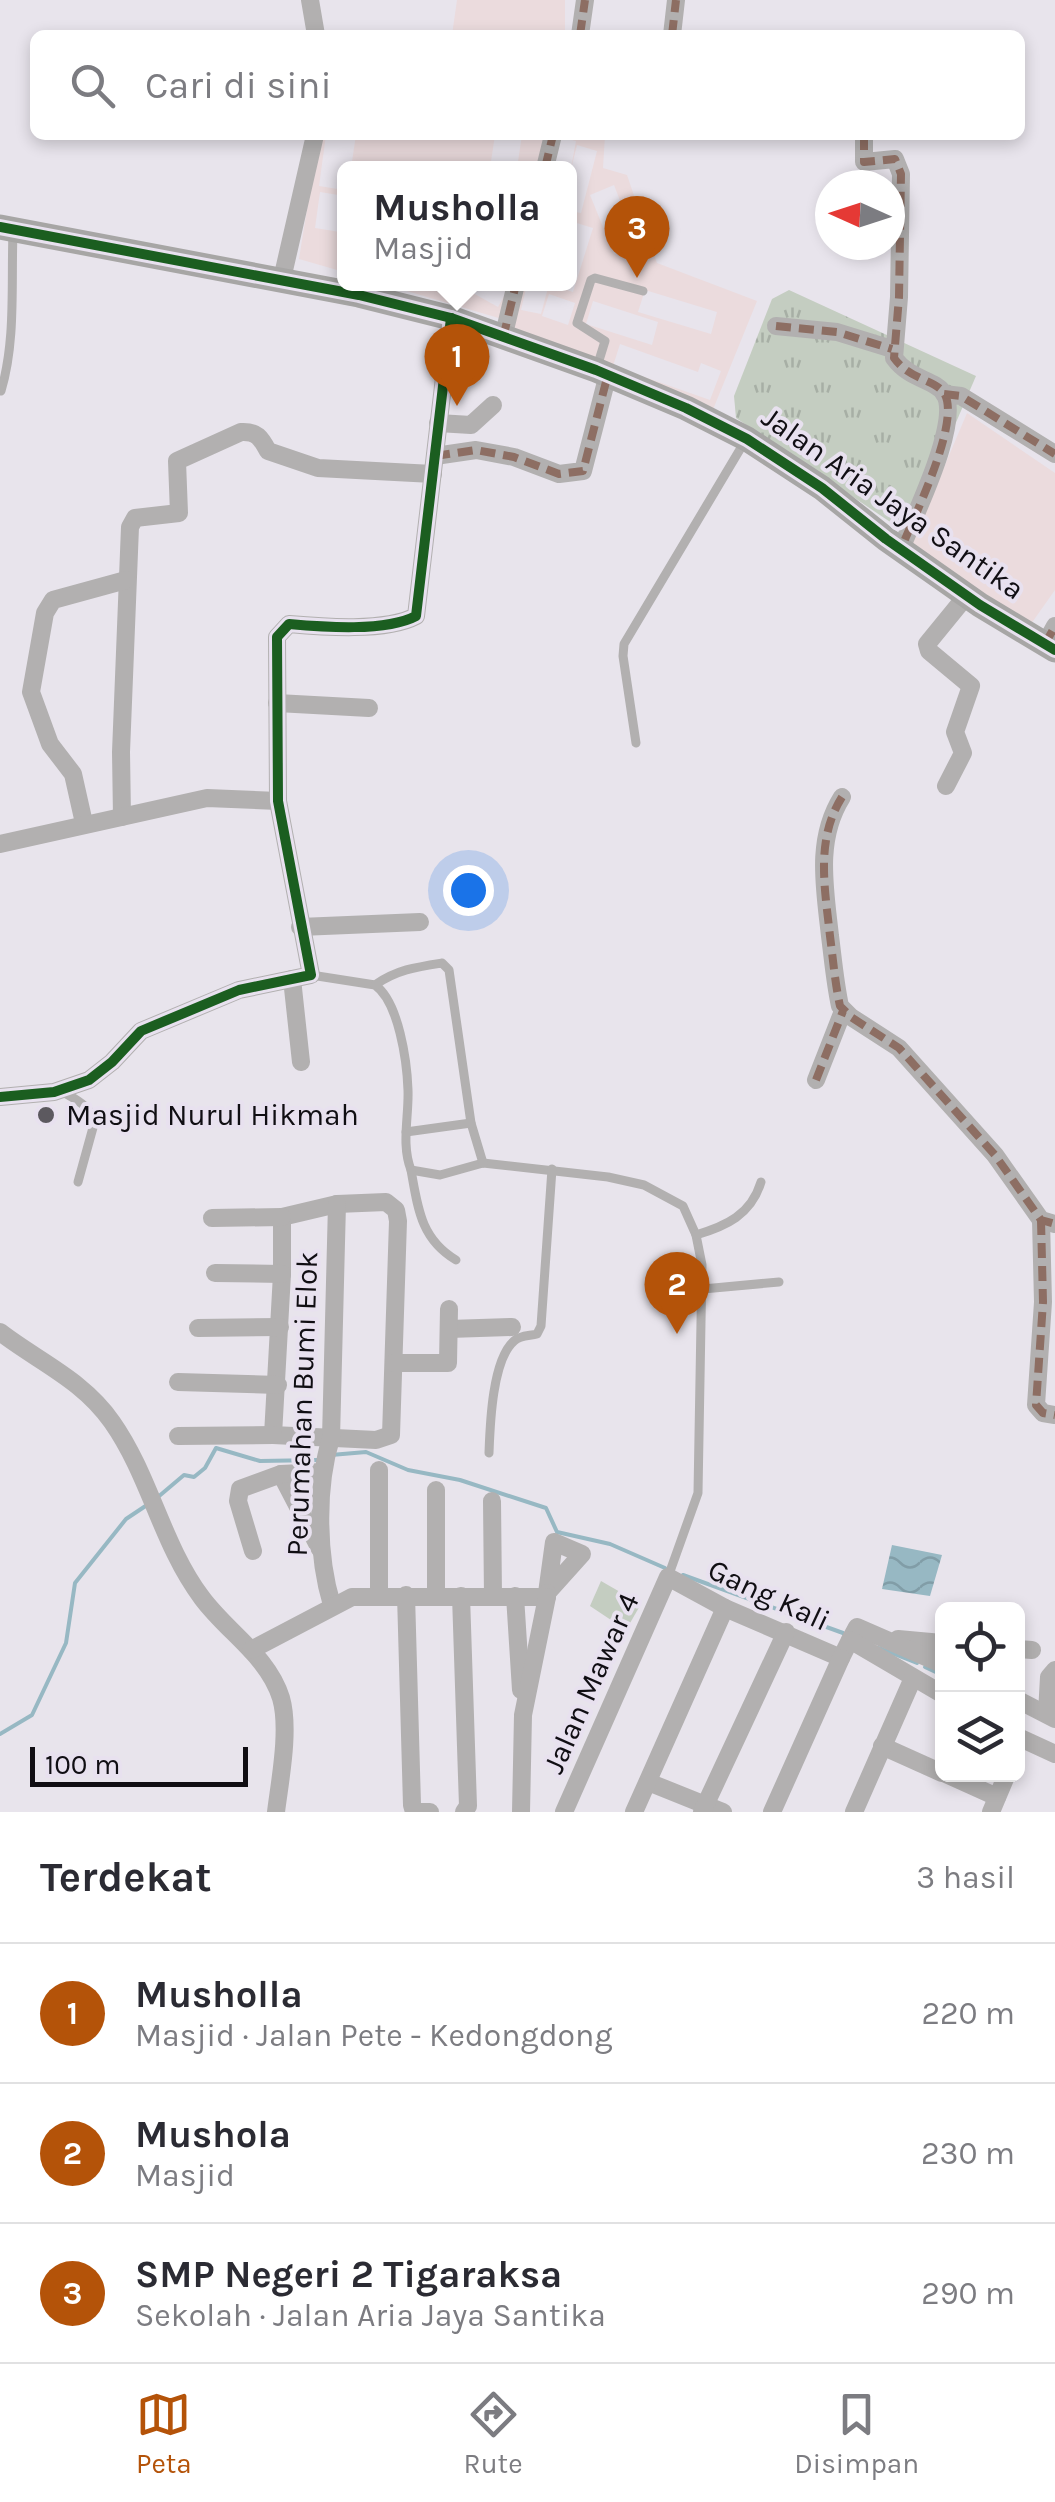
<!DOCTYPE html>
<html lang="id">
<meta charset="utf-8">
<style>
body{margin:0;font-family:Karla,sans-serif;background:#f2f2f3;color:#2b2b33}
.controls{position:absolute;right:30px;bottom:30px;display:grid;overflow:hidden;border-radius:15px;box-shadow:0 5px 15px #0003}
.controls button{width:90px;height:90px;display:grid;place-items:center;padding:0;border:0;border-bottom:2px solid #e1e1e2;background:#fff;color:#2b2b33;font:50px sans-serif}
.compass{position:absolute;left:815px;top:170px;width:90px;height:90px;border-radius:50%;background:#fff;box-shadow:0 5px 15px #0003;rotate:273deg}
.scale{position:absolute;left:30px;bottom:25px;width:218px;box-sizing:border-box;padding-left:10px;border:5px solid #100e13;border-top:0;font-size:28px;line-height:35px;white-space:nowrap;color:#100e13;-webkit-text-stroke:8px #e8e1ef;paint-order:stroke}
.you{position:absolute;left:468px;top:890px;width:35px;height:35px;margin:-25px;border:8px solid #fff;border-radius:50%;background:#1a73e8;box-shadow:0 0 0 15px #1a73e833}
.badge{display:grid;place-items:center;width:65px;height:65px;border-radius:50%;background:#b45309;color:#fff;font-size:32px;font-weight:700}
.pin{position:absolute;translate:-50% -82px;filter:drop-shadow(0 2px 5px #0008)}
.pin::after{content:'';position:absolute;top:52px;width:35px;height:30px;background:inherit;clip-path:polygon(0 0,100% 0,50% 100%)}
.popup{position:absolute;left:337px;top:161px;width:240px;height:130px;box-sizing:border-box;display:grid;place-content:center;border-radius:15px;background:#fff;filter:drop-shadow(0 2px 8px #0005);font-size:32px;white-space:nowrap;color:#7c7c81}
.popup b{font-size:38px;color:#2b2b33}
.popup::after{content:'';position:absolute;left:50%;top:100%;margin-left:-20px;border:20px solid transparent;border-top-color:#fff}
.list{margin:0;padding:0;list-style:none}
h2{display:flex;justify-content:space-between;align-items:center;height:130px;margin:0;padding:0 40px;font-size:42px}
h2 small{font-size:32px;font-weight:400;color:#7c7c81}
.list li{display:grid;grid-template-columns:65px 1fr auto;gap:30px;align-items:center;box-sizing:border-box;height:140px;padding:0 40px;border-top:2px solid #e1e1e2}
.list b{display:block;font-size:38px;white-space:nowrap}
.list p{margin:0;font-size:32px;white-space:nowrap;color:#7c7c81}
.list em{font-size:32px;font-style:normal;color:#7c7c81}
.icon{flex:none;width:55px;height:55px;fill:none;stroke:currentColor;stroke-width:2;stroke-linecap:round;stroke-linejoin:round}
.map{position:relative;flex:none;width:1055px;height:1812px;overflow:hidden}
.search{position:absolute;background:#fff;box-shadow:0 5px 15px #0003;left:30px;right:30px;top:30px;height:110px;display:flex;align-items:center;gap:25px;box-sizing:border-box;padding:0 35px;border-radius:15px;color:#7c7c81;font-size:38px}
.sheet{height:550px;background:#fff}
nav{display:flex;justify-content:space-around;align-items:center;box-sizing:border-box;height:140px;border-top:2px solid #e1e1e2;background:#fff;font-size:28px;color:#7c7c81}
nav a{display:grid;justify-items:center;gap:5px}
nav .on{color:#b45309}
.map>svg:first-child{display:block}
</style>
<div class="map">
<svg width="1055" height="1812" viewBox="0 0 1055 1812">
<defs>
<pattern id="grass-tufts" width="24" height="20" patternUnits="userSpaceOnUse" patternTransform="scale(2.5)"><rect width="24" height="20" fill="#c4cdc1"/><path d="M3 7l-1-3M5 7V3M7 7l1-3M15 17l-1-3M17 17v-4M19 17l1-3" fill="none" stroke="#a7afa5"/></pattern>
<pattern id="water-waves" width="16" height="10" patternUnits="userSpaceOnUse" patternTransform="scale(2.5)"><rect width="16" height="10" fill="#97b8c3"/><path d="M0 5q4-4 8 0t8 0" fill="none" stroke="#819da7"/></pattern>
</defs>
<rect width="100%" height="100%" fill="#e8e4ec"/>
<g fill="#ebdbdd" fill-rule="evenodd">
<path d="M457 0H565V35H452Z"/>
<path d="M319 135H326L319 186 344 190V196L320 192 315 228 340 232 344 204V272L299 259Z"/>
<path d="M356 135H495L490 168H351Z"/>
<path d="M522 135H545L538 168H517Z"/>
<path d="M549 135H605L603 168 627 175 657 263 757 301 712 412 507 331 520 284H527L521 310 541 314 549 284 573 292 593 228 570 221V211L581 213 597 151 577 145 570 173 576 141ZM614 185 637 245 614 254 590 195ZM645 290 717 312 711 334 638 312ZM549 294 575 303 568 325 542 316ZM593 301 658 322 652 345 586 324ZM620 344 698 372 701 363 721 371 710 400 613 366Z"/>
<path d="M383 284H475L471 292 498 307 511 284 502 319Z"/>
<path d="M967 413 1055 473V590L1026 631 909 550Z"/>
</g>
<path fill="url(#grass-tufts)" d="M789 290 976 376 908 534 736 418 734 396 772 299Z"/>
<path fill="#c4cdc1" d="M601 1581 641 1604 626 1630 590 1606Z"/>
<path fill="url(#water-waves)" d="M892 1545 942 1555 930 1596 882 1589Z"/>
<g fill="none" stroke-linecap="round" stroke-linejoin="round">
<g stroke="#97b8c3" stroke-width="4">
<path d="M331 1455 366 1452 408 1470 460 1480 546 1508 557 1532 610 1544 665 1568"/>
<path d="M158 1497 184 1475 194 1477 205 1468 216 1448 260 1461 318 1460"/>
<path d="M683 1575 843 1633"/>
<path d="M879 1648 917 1663"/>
<path d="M925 1667 942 1675"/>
<path d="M0 1734 32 1715 66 1643 75 1583 126 1519 147 1505"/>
</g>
<g stroke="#b2b0b0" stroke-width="9">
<path d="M597 367 605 341 577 323 591 280 595 278 643 291"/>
<path d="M1 391C16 341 11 284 13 232"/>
<path d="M636 743 623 656 624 644 745 441"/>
<path d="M311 975 375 985C399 1002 407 1062 408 1090 409 1117 401 1144 411 1170L440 1175 483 1163 608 1177 644 1185 683 1206 696 1235 702 1265 698 1493 668 1577"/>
<path d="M375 985C396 970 416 967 442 963L449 970 471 1123 483 1163"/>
<path d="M63 1092C77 1100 92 1107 94 1124L78 1182"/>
<path d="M406 1132 471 1123"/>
<path d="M411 1170C418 1209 421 1239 456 1260"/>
<path d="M696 1235C726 1226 751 1215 761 1182"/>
<path d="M703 1289 779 1282"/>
<path d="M489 1453C490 1426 492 1360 514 1341 520 1335 530 1336 537 1334L541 1326 552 1169"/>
</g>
<g stroke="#b2b0b0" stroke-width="18">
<path d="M310 0 316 35"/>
<path d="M580 35 585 0"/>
<path d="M672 35 676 0"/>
<path d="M864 135V162L895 159 901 174 899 297 894 358C910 380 934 379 944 393 962 421 913 518 901 549"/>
<path d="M545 168 553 135"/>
<path d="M282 279 315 135"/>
<path d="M776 326 837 332 892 349"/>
<path d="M503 338 516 284"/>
<path d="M944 394 961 396 1055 454"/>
<path d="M438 423 471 425 493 405"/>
<path d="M435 456 476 450 514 457 559 474 583 471 607 378"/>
<path d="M1045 644 1055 626"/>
<path d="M277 703 369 708"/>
<path d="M946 786 963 753 955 732 971 686 929 651 927 644 967 595"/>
<path d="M842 797C815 840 825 889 830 936 833 959 835 983 840 1006L851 1017 899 1048 995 1155 1041 1220 1055 1224"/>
<path d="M122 817 121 752 130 527 135 518 179 513 177 461 241 432C257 431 261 438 268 451L318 468 433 474"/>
<path d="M84 823 73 774 50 744 31 692 45 613 53 600 126 580"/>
<path d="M0 844 207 798 278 801"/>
<path d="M300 927 420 922"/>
<path d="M292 979 301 1062"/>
<path d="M816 1080 843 1011"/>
<path d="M0 1097 54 1092 89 1080 112 1062 141 1031 239 990 311 975 278 801 277 637 289 624C323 627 386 632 416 616L451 318"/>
<path d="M386 1202 396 1210 398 1221 391 1435 376 1440 273 1435 282 1274V1217L337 1204Z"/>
<path d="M212 1218 282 1217"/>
<path d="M1041 1220 1043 1302 1036 1405 1043 1413 1055 1415"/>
<path d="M215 1273 282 1274"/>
<path d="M198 1328 280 1327"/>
<path d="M449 1329 512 1327"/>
<path d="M0 1332C39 1362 83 1380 112 1422 150 1476 162 1545 202 1598 228 1633 268 1656 281 1698 290 1729 280 1780 276 1812"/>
<path d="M394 1363H448L449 1309"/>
<path d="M178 1382 278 1385"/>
<path d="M178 1436 273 1435"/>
<path d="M379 1470V1595"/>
<path d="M281 1474 320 1549"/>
<path d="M492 1501 493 1596"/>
<path d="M554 1542 582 1554 547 1593Z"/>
<path d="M253 1551 238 1501 240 1489 281 1474 323 1472"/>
<path d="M406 1595 412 1805 414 1812H430"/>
<path d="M436 1595V1490"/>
<path d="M461 1596 468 1806 464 1812"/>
<path d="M515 1596 521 1690"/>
<path d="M332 1605C317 1556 316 1487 331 1438L337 1204"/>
<path d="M898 1639 942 1643"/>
<path d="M850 1640 857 1627 942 1664"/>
<path d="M1018 1649 1032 1650"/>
<path d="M251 1650 352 1597H547V1593"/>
<path d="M1018 1700 1055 1719"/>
<path d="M1047 1713 1049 1677 1055 1670"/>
<path d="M1018 1737 1055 1754"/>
<path d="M882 1746 942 1773"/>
<path d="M946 1774 997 1797"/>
<path d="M648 1782 723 1812"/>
<path d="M521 1812 523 1715 547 1597"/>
<path d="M564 1812 668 1577 725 1608 841 1658 850 1640 942 1694"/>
<path d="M634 1812 725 1608"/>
<path d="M702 1812 786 1632"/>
<path d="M772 1812 841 1658"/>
<path d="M854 1812 913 1678"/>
<path d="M991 1812 1007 1774"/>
</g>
<path stroke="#a7a6a5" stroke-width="25" d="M0 227 359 295 451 318 596 370 686 408 747 439 822 488 886 539 980 605 1055 650"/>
<g stroke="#8d6e63" stroke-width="8" stroke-dasharray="15 8" stroke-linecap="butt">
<path d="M580 35 585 0"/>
<path d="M672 35 676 0"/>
<path d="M864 135V162L895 159 901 174 899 297 894 358C910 380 934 379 944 393 962 421 913 518 901 549"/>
<path d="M545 168 553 135"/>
<path d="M776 326 837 332 892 349"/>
<path d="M503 338 516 284"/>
<path d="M944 394 961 396 1055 454"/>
<path d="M435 456 476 450 514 457 559 474 583 471 607 378"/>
<path d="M1045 644 1055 626"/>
<path d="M842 797C815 840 825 889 830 936 833 959 835 983 840 1006L851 1017 899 1048 995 1155 1041 1220 1055 1224"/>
<path d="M816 1080 843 1011"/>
<path d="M1041 1220 1043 1302 1036 1405 1043 1413 1055 1415"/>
</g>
<g stroke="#e8e1ef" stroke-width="16">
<g id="cycleway">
<path d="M0 227 359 295 451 318 596 370 686 408 747 439 822 488 886 539 980 605 1055 650"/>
<path d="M0 1097 54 1092 89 1080 112 1062 141 1031 239 990 311 975 278 801 277 637 289 624C323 627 386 632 416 616L451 318"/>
</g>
</g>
<use href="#cycleway" stroke="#1b5e20" stroke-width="10"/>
</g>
<circle fill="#5c595f" stroke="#e8e1ef" stroke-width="4" cx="46" cy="1115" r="10"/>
<g text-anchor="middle" stroke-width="8" stroke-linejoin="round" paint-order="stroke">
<g font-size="30" fill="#100e13" stroke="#e8e1ef">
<text transform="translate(893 503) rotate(35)" y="10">Jalan Aria Jaya Santika</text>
<text transform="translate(302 1404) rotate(-88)" y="10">Perumahan Bumi Elok</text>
<text transform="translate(769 1595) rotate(25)" y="10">Gang Kali</text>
<text transform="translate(591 1683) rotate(-66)" y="10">Jalan Mawar 4</text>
</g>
<g font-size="30" fill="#100e13" stroke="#e8e1ef" text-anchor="start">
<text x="66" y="1125">Masjid Nurul Hikmah</text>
</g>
</g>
</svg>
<div class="controls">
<button><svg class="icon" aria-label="locate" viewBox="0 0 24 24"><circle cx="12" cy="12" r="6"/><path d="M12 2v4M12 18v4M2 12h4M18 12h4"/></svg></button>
<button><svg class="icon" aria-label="layers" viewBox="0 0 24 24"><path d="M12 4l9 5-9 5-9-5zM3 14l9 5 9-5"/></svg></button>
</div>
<svg class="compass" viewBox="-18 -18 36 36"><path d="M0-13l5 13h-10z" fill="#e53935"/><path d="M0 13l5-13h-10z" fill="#7c7c81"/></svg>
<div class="scale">100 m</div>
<div class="you"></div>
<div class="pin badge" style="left:457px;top:406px">1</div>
<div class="popup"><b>Musholla</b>Masjid</div>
<div class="pin badge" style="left:677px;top:1334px">2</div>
<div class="pin badge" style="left:637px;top:278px">3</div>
<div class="search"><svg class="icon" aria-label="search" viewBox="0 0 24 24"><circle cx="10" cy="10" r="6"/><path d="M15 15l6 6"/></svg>Cari di sini</div>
</div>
<section class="sheet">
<h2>Terdekat<small>3 hasil</small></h2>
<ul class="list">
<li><span class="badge">1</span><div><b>Musholla</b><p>Masjid · Jalan Pete - Kedongdong</p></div><em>220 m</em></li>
<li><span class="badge">2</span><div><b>Mushola</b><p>Masjid</p></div><em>230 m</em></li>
<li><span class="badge">3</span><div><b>SMP Negeri 2 Tigaraksa</b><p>Sekolah · Jalan Aria Jaya Santika</p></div><em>290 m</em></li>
</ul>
</section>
<nav>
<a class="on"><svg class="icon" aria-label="map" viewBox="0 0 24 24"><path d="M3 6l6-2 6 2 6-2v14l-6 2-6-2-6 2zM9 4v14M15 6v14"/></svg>Peta</a>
<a><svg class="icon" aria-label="directions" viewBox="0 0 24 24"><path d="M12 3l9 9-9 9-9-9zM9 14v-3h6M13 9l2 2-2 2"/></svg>Rute</a>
<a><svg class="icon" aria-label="saved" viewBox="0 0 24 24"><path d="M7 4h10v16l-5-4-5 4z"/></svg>Disimpan</a>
</nav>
